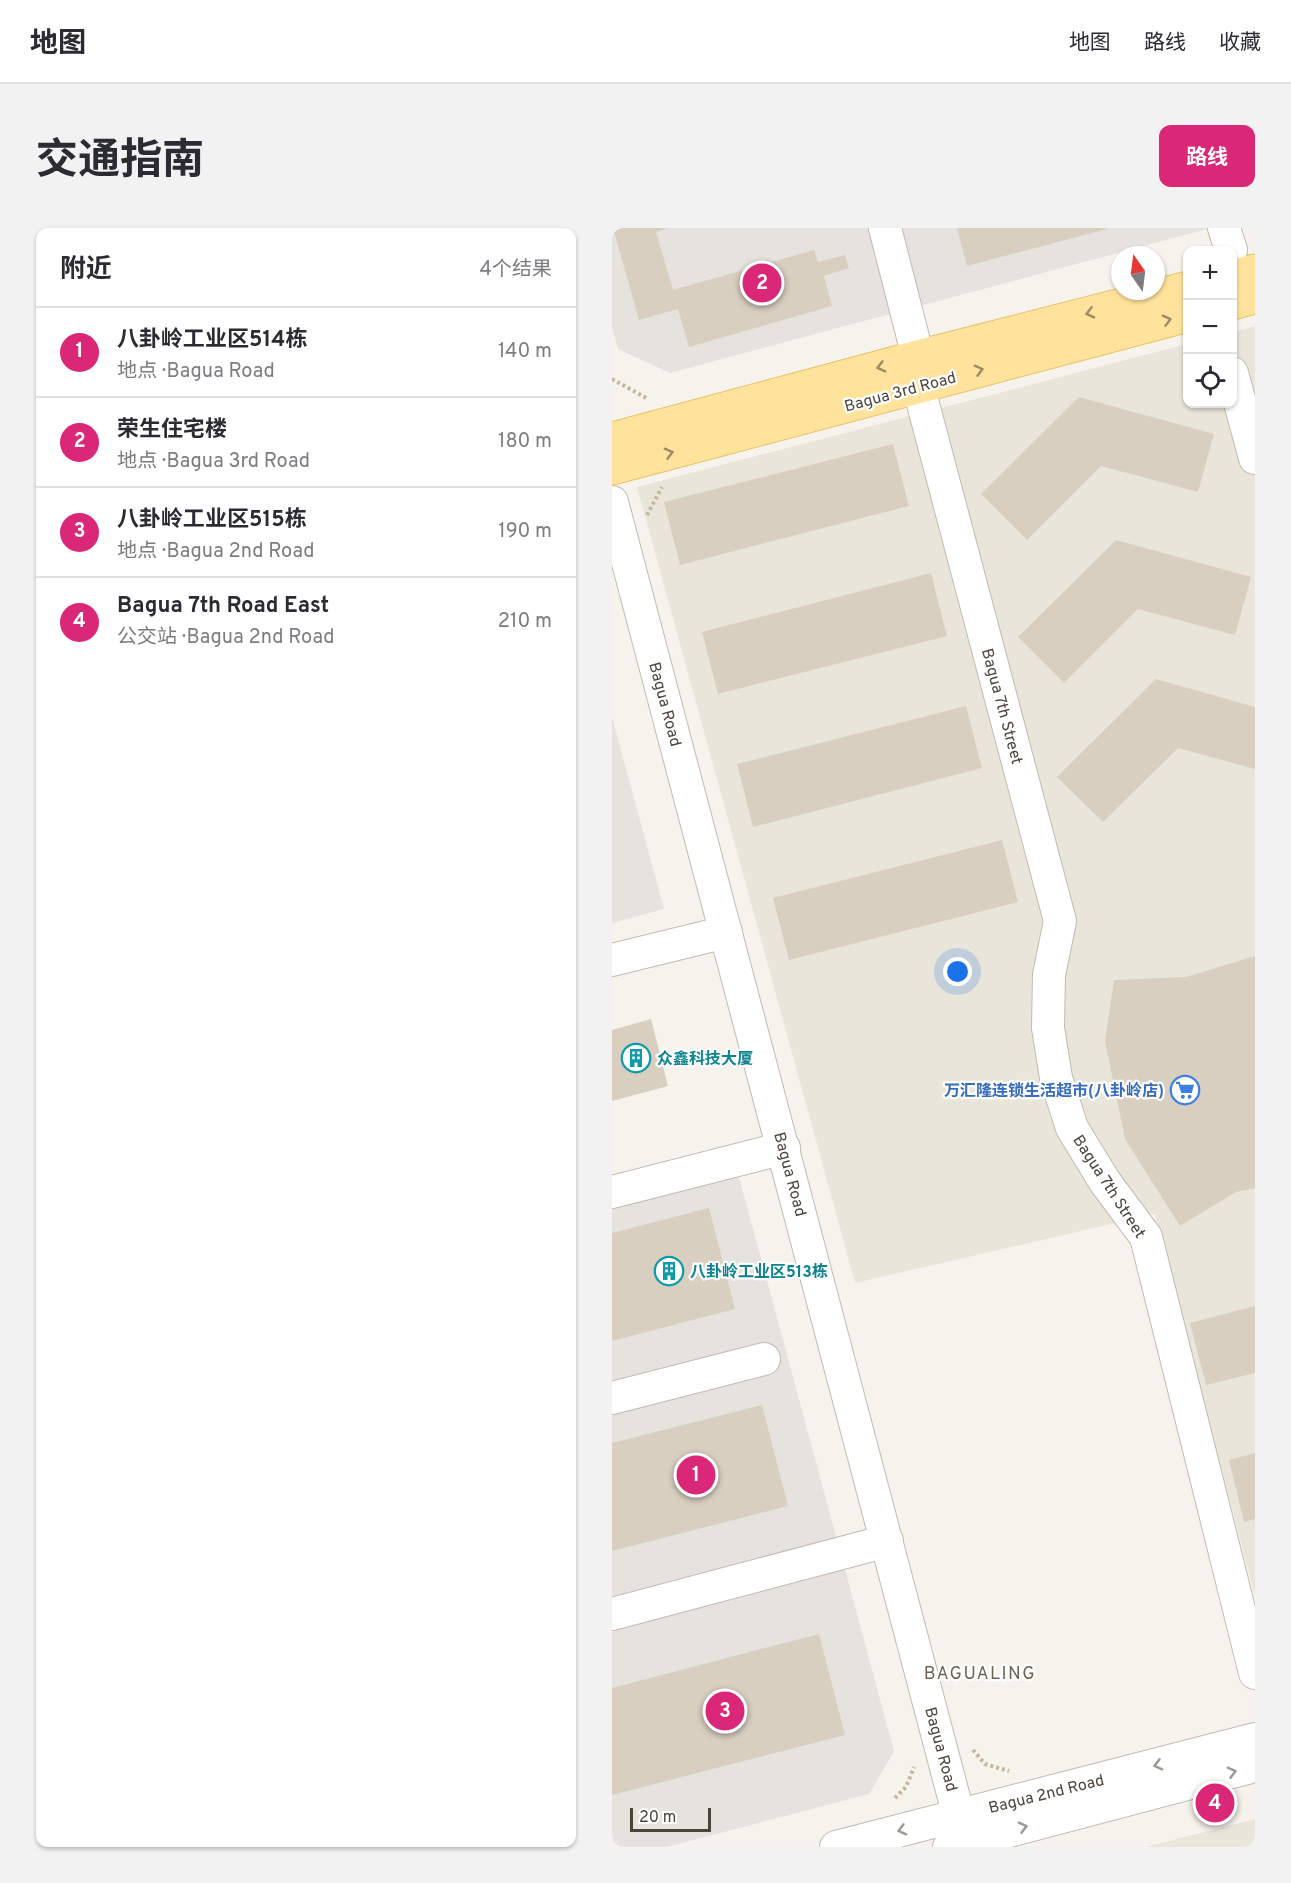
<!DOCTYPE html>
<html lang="zh">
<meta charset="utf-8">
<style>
body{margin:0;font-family:Overpass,"Noto Sans SC",sans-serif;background:#f2f2f3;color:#2b2b33}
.controls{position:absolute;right:18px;top:18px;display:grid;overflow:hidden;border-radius:12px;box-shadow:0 2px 4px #0004}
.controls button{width:54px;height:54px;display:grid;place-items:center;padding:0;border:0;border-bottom:2px solid #e1e1e2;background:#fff;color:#2b2b33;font:30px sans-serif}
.compass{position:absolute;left:499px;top:18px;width:54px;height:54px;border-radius:50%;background:#fff;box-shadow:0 2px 4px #0004;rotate:346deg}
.scale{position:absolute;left:18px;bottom:15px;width:81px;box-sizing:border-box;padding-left:6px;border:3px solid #4b4439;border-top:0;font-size:16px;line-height:21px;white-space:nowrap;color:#4b4439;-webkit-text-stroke:4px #fff;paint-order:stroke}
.you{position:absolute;left:346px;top:744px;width:21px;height:21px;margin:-15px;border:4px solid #fff;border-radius:50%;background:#1a73e8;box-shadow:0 0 0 9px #1a73e833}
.badge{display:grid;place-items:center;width:39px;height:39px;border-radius:50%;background:#db2777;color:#fff;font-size:20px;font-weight:700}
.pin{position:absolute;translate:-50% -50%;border:3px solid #fff;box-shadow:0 2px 6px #0006}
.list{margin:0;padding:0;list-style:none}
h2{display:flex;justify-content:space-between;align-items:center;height:78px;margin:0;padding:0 24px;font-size:26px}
h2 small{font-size:20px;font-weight:400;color:#7c7c81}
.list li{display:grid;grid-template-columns:39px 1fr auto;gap:18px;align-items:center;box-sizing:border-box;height:90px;padding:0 24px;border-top:2px solid #e1e1e2}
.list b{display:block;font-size:22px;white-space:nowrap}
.list p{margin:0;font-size:20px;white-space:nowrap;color:#7c7c81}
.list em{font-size:20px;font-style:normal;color:#7c7c81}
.icon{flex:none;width:33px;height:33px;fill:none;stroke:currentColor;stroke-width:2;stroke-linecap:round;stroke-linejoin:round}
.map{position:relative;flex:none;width:643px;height:1619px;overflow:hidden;border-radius:12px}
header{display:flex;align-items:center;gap:36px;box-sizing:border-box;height:84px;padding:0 30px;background:#fff;border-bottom:2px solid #e1e1e2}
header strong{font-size:28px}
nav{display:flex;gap:33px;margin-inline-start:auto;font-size:21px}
.intro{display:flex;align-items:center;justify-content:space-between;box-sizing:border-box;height:144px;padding:0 36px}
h1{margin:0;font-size:42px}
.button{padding:15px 27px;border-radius:12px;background:#db2777;color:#fff;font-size:21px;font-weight:700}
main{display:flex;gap:36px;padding:0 36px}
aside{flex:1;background:#fff;border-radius:12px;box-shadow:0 2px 4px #0004}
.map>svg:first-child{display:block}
</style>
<header>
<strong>地图</strong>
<nav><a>地图</a><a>路线</a><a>收藏</a></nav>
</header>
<div class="intro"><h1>交通指南</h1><a class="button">路线</a></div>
<main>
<aside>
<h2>附近<small>4个结果</small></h2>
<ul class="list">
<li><span class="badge">1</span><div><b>八卦岭工业区514栋</b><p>地点 · Bagua Road</p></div><em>140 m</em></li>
<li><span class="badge">2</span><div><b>荣生住宅楼</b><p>地点 · Bagua 3rd Road</p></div><em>180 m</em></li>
<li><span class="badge">3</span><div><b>八卦岭工业区515栋</b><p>地点 · Bagua 2nd Road</p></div><em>190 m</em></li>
<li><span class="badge">4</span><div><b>Bagua 7th Road East</b><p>公交站 · Bagua 2nd Road</p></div><em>210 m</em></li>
</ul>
</aside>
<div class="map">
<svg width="643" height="1619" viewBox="0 0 643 1619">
<rect width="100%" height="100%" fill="#f6f3ec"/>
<g fill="#eae5da">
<path d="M643 98V1368L543 986 243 1055 25 259 575 116 576 176H620L621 104Z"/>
<path d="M643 1591V1619H534Z"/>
</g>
<g fill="#e6e2dd">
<path d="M0 0H599L58 145 6 121 0 100Z"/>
<path d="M0 489 52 681 0 695Z"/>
<path d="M120 923 282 1523 257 1566 55 1619H0V955Z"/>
</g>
<g fill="#d8cfc1">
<path d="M1 0H57L44 4 61 62 202 22 206 34 233 27 237 40 212 48 220 78 77 119 66 81 27 92Z"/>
<path d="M345 0H495V1L355 38Z"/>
<path d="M467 169 602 206 586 264 489 238 415 312 369 266Z"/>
<path d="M281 216 297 278 68 337 52 274Z"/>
<path d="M504 312 639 349 623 407 526 381 452 455 406 409Z"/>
<path d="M319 345 335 408 106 466 90 404Z"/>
<path d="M544 451 643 479V541L566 520 491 594 445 549Z"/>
<path d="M354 478 370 540 141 599 125 536Z"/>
<path d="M390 612 406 674 177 732 161 670Z"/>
<path d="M643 728V960L624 964 568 998 513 911 493 813 502 752 574 749Z"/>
<path d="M39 791 56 858 0 873V802Z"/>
<path d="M97 980 123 1081 0 1113V1005Z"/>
<path d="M643 1078V1145L594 1157 578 1095Z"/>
<path d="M150 1177 176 1278 0 1323V1215Z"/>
<path d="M643 1225V1291L632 1294 617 1232Z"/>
<path d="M207 1406 233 1507 0 1567V1460Z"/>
</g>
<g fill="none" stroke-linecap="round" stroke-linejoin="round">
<g stroke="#c2bbae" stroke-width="34">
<g id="minor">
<path d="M273 0 306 129"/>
<path d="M612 0 619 22"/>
<path d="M620 145 643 230"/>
<path d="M306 157 448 693 437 747 436 800 444 850 460 900 493 954 534 1009 643 1445"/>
<path d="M0 274 355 1619"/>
<path d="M0 732 114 704"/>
<path d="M0 964 172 920"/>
<path d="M0 1170 152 1131"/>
<path d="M0 1386 275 1313"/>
<path d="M224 1619 643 1511"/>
<path d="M337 1619 643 1538"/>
</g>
</g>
<g stroke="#e6c16a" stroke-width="35">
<g id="major">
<path d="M620 49 643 43"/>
<path d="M620 75 643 69"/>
<path d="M0 211 306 129 576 60"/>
<path d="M0 240 576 87"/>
</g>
</g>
<g stroke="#c4b79f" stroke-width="4" stroke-dasharray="3 3" stroke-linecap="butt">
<path d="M0 151 36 171"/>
<path d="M35 287 50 259"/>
<path d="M361 1522 373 1536 397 1543"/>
<path d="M283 1570 294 1559 302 1539"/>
</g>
<use href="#minor" stroke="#fff" stroke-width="32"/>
<use href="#major" stroke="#ffe39c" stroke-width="33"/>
</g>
<defs><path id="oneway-chevron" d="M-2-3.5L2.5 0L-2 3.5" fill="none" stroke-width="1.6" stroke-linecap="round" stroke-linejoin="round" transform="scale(1.5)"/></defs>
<g stroke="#9c8c66">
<use href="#oneway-chevron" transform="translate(478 85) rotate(166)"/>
<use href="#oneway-chevron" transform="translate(555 92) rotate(-15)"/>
<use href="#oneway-chevron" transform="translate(269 139) rotate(165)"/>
<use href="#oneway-chevron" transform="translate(367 142) rotate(-15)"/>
<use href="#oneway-chevron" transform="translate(57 225) rotate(-15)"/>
</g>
<g stroke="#9c9892">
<use href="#oneway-chevron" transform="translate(546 1537) rotate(165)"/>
<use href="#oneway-chevron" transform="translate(620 1544) rotate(-15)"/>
<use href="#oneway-chevron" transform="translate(411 1599) rotate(-15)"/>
<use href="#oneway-chevron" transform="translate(290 1602) rotate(165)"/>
</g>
<defs>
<g id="building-ring" transform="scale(1.5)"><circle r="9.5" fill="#fff" stroke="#0f9aa8" stroke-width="1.5"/><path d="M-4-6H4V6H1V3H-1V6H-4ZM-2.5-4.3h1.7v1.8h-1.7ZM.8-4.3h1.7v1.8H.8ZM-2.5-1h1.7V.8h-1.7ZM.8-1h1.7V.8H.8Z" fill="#0f9aa8"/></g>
<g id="supermarket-ring" transform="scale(1.5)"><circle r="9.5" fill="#fff" stroke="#3f7fe0" stroke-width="1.5"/><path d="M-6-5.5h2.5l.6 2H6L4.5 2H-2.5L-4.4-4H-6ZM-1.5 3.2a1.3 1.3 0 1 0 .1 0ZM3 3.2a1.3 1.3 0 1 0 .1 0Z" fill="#3f7fe0"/></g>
</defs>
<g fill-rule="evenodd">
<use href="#building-ring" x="24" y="830"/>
<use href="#supermarket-ring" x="573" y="862"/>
<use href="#building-ring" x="57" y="1043"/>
</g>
<g text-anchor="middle" stroke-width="4.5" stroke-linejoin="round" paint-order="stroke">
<g font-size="16" fill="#4b4439" stroke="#fff">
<text transform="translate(288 163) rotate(-15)" y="6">Bagua 3rd Road</text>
<text transform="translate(54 476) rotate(75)" y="6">Bagua Road</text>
<text transform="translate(391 478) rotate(75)" y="6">Bagua 7th Street</text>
<text transform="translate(179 946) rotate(75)" y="6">Bagua Road</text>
<text transform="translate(498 958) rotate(57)" y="6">Bagua 7th Street</text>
<text transform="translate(330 1521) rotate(75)" y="6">Bagua Road</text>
<text transform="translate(434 1565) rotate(-14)" y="6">Bagua 2nd Road</text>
</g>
<g font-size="16" font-weight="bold" fill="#0d838f" stroke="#fff" text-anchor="start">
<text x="45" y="836">众鑫科技大厦</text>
<text x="78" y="1049">八卦岭工业区513栋</text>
</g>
<g font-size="16" font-weight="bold" fill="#366cbe" stroke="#fff" text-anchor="end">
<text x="552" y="868">万汇隆连锁生活超市(八卦岭店)</text>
</g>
<g font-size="18" letter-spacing="1.5" fill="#6e6250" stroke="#fff">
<text x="368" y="1451">BAGUALING</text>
</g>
</g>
</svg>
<div class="controls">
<button>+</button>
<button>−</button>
<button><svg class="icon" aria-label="locate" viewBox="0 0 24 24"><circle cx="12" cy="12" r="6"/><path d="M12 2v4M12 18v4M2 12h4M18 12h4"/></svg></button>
</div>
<svg class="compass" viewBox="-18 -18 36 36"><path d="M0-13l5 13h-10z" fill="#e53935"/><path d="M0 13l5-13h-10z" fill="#7c7c81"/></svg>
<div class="scale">20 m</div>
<div class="you"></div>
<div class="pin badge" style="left:84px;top:1247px">1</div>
<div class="pin badge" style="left:150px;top:55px">2</div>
<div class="pin badge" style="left:113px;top:1483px">3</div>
<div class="pin badge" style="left:603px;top:1575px">4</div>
</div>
</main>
